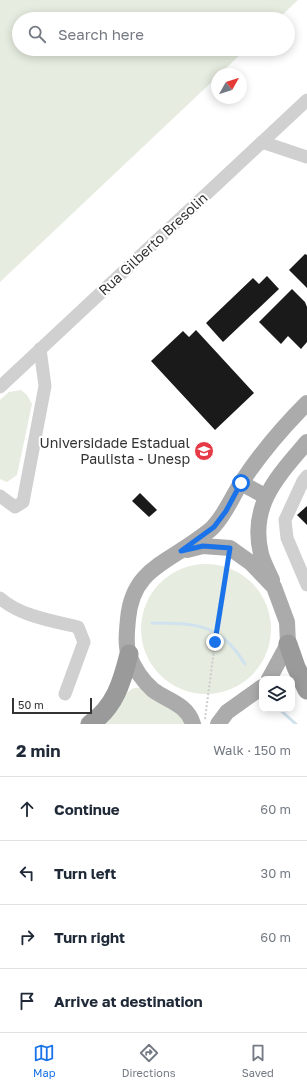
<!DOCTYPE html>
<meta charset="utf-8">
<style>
body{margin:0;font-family:"Golos Text",sans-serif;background:#f2f2f3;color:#1f2937}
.controls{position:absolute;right:12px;bottom:12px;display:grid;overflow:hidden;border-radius:8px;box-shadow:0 2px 10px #0003}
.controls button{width:36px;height:36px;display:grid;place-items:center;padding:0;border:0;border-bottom:1px solid #e0e1e3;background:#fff;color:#1f2937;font:20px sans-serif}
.compass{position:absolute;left:211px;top:68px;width:36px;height:36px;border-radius:50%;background:#fff;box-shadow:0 2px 10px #0003;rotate:51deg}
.scale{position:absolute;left:12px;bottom:10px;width:80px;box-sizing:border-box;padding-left:4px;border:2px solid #333;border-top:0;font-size:11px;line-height:14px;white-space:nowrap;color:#333;-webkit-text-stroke:3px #fff;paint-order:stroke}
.stop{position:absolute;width:12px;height:12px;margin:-9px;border:3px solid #1a73e8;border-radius:50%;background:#fff}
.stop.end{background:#1a73e8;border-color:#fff;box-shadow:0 1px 4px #0008}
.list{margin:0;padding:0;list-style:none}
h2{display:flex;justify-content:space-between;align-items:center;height:52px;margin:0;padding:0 16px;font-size:17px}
h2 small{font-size:13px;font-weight:400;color:#747a83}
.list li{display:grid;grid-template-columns:26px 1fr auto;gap:12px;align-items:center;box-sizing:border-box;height:64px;padding:0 16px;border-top:1px solid #e0e1e3}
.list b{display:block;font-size:15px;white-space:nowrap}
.list em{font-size:13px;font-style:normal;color:#747a83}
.icon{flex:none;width:22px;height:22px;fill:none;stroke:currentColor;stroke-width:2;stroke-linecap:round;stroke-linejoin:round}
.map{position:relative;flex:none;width:307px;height:724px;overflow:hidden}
.search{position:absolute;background:#fff;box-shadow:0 2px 10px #0003;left:12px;right:12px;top:12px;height:44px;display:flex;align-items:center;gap:10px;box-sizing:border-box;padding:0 14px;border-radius:22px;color:#747a83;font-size:15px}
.sheet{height:308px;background:#fff}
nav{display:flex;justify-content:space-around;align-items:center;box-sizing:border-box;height:56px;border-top:1px solid #e0e1e3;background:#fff;font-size:11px;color:#747a83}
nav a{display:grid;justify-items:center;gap:2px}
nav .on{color:#1a73e8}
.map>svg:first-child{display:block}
</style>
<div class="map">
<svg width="307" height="724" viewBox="0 0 307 724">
<rect width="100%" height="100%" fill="#fff"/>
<g fill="#e6ecdf">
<path d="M0 0H298L278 19H19V49H246L220 74H217V77L0 282Z"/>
<path d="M21 390 27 395 32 404 17 475 7 482 0 479V400L9 392Z"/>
<circle cx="206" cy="629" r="65"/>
<path d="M134 688H140L177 713 188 724H99C110 714 122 694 134 688Z"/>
</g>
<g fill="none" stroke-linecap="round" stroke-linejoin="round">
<g stroke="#cfe2ee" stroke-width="3">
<path d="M152 623C195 623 220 623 245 664"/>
<path d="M279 709 296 724"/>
</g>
</g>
<g fill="#1a1a1a">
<path d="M305 254 307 255V288L289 270Z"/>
<path d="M267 276 279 289 223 342 206 323 253 278 259 284Z"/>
<path d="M292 289 305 302 307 307V342L301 349 288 336 281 344 259 322Z"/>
<path d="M196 330 254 393 215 430 151 361 183 331 189 337Z"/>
<path d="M140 493 157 510 149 517 132 501Z"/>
<path d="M307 506V525L297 515Z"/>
</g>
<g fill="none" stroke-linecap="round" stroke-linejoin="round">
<path stroke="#cdcdcd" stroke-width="2" stroke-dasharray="2 2" stroke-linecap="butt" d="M205 719 215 642 228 563"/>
<g stroke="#d0d0d0" stroke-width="13">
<path d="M262 142 307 157"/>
<path d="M0 387 307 100"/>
<path d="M307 476 303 481 285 520 287 538 307 585"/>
<path d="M0 496 15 507 23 502 45 386 40 349"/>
<path d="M0 598C20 616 53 621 78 627L84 642 65 694"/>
</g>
<g stroke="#ababab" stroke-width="16">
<path d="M241 483 265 496"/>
<path d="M187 550 203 546 230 548 251 563 274 587 287 622 288 644 269 679"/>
<path d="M272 580C268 571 263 562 261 554 249 505 278 476 307 442"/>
<path d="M193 724C187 704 168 701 153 690 143 681 134 668 129 655 125 645 127 630 128 619 132 571 164 564 198 539 203 535 210 531 214 526 226 513 232 497 241 483 260 454 283 427 307 403"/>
<path d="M218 724 227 712 262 687"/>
</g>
<g stroke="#9a9a9a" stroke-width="19">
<path d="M288 644 296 667 307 690"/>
<path d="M90 724C115 707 122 682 129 654"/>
</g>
</g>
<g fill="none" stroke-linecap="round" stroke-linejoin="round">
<path stroke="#1a73e8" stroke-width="5" d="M215 642 230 548 203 546 181 551 214 527 226 511 241 483"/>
</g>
<defs>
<g id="university-disc" transform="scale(1)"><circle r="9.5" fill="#e63946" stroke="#fff"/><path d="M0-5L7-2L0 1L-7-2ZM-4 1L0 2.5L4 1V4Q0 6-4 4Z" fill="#fff"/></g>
</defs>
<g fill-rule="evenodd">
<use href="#university-disc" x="204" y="451"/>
</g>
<g text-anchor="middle" stroke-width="4" stroke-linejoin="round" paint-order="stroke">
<g font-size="14" fill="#333" stroke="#fff">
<text transform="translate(153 244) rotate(-43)" y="5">Rua Gilberto Bresolin</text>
</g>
<g font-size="14" fill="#333" stroke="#fff" text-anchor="end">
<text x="190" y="448">Universidade Estadual<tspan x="190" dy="16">Paulista - Unesp</tspan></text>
</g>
</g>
</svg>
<div class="controls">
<button><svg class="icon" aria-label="layers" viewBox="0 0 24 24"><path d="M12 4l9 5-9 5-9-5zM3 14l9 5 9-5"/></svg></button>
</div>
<svg class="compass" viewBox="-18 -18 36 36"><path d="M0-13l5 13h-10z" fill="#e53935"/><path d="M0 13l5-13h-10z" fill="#747a83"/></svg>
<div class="scale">50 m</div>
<div class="stop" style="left:241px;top:483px"></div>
<div class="stop end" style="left:215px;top:642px"></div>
<div class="search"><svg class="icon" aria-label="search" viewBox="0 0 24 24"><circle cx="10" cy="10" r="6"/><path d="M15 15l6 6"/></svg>Search here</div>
</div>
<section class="sheet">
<h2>2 min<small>Walk · 150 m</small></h2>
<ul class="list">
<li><svg class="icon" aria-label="ahead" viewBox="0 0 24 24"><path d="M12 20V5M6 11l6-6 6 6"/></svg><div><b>Continue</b></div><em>60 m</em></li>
<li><svg class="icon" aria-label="left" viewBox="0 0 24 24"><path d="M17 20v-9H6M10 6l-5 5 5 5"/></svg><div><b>Turn left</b></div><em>30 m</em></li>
<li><svg class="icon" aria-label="right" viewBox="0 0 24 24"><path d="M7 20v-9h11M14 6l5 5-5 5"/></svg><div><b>Turn right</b></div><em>60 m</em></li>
<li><svg class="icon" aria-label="arrive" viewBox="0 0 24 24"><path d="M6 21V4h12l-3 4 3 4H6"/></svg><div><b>Arrive at destination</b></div></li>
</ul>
</section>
<nav>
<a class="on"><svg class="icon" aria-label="map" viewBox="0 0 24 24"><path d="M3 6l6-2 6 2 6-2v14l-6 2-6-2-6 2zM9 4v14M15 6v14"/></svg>Map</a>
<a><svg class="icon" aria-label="directions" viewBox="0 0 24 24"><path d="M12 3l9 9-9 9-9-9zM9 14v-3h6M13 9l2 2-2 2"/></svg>Directions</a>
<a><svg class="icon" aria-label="saved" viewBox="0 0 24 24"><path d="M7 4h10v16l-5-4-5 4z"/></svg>Saved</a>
</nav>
